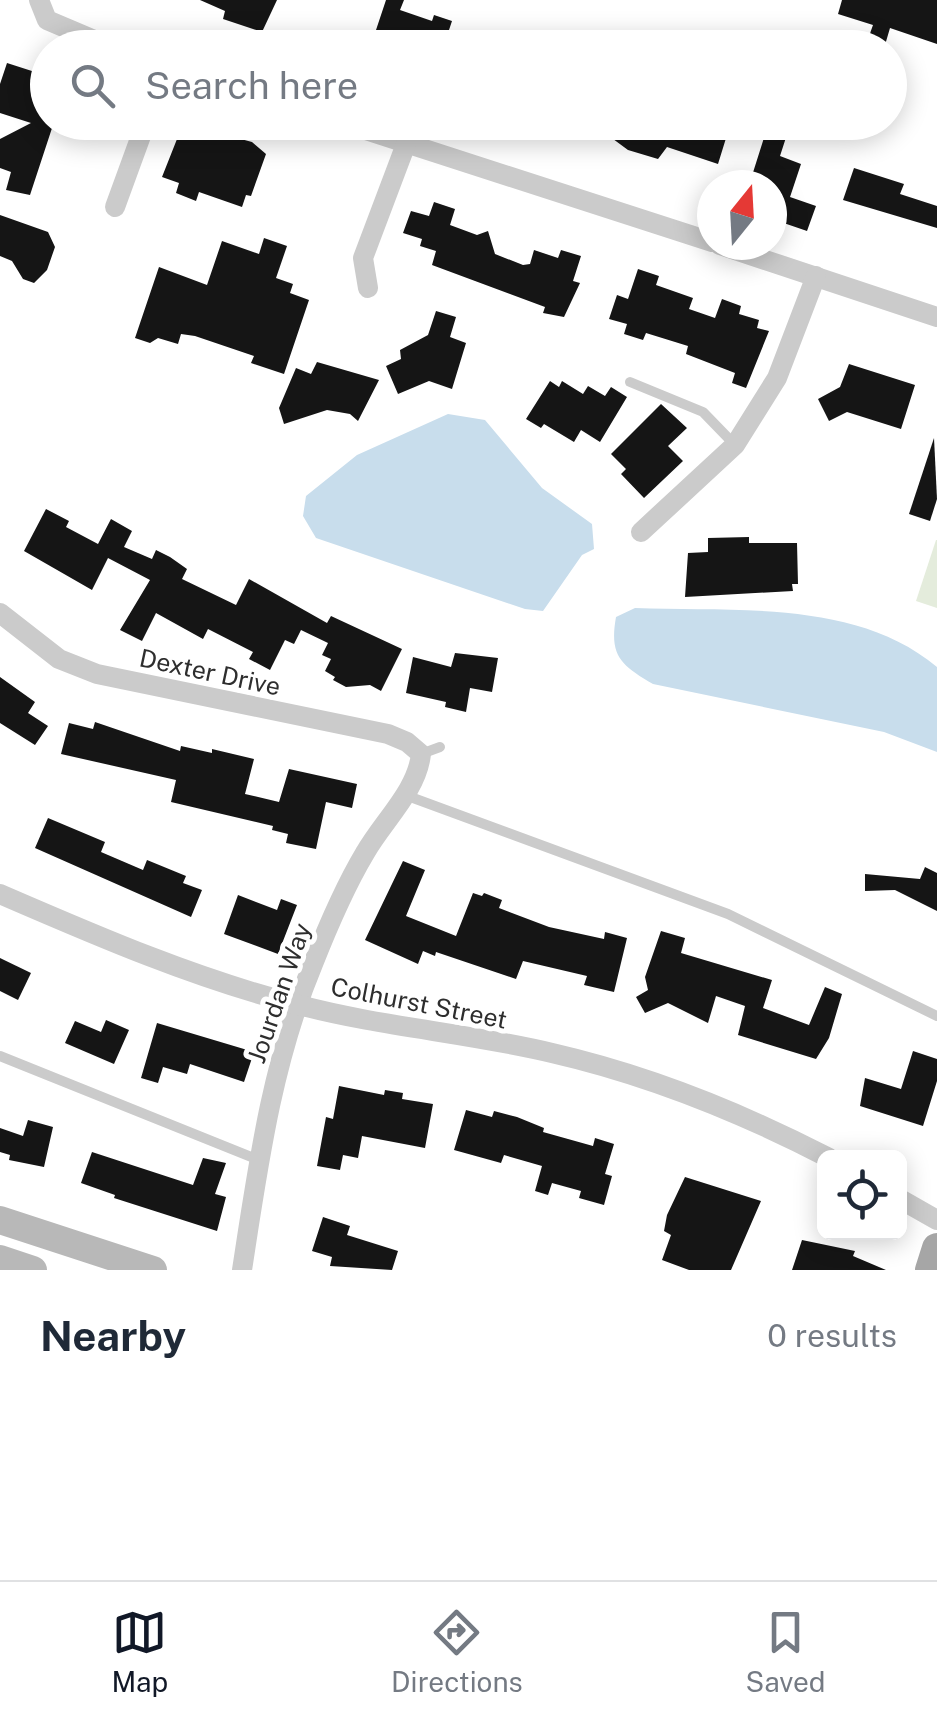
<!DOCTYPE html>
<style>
body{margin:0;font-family:"Public Sans",sans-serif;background:#f2f2f3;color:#1f2937}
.controls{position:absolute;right:30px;bottom:30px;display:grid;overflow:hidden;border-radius:15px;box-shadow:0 5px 25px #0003}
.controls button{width:90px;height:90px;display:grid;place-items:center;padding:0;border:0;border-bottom:2px solid #e0e1e3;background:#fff;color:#1f2937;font:50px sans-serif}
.compass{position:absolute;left:697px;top:170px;width:90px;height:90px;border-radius:50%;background:#fff;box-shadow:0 5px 25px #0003;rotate:18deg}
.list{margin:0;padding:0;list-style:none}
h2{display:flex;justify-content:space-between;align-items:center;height:130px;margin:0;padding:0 40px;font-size:42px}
h2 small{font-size:32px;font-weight:400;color:#747a83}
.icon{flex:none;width:55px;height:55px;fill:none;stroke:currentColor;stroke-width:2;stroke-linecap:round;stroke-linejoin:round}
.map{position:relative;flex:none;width:937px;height:1270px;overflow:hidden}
.search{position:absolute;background:#fff;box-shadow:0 5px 25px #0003;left:30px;right:30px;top:30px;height:110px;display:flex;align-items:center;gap:25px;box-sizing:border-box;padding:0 35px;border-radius:55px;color:#747a83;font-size:38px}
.sheet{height:310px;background:#fff}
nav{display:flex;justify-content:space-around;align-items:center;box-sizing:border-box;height:140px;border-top:2px solid #e0e1e3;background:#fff;font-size:28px;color:#747a83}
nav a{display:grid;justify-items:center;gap:5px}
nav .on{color:#111827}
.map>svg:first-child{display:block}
</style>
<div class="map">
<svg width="937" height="1270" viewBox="0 0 937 1270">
<rect width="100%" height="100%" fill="#fff"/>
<path fill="#e4ecdc" d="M936 540H937V608L916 601Z"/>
<g fill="#c8ddec">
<path d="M448 414 485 420 542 488 592 524 594 549 582 555 543 611 525 609 316 538 303 516 306 496 357 455Z"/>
<path d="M635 608C734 612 856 599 937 667V752L884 732 653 684C621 665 609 656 616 617Z"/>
</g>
<g fill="#151515">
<path d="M200 0H277L262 32 223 19 225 11Z"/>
<path d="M386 0H404L400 10 432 21 434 15 452 21 443 48H370Z"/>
<path d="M842 0H937V44L890 28 885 45 868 39 873 25 838 14Z"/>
<path d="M7 63 35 72 32 81 48 86V122H54L30 195 6 190 11 172 0 168V139L31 123 0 113V84Z"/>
<path d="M613 122H731L718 164 667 147 658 159 628 150 609 136Z"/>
<path d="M769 122H791L780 156 801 164 790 197 816 206 807 231 772 219V185L750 182Z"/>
<path d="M200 128 252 142 266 154 251 196 246 195 242 207 199 192 196 201 176 193 179 183 162 177 179 134 192 138Z"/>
<path d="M854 168 904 184 900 194 937 206V228L843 200Z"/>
<path d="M434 202 455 209 450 225 477 235 488 231 495 254 523 265 530 264 534 250 558 258 561 250 581 256 573 281 580 283 564 317 543 313 545 307 432 265 436 251 420 246 422 239 403 233 411 211 429 216Z"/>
<path d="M0 215 48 232 55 247 47 270 34 283 23 279 12 261 0 256Z"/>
<path d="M264 238 287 246 276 278 293 284 290 293 309 300 284 374 251 363 254 356 195 336 181 334 178 344 158 338 150 343 135 338 159 267 207 285 222 241 259 254Z"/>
<path d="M638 269 659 276 656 285 693 298 689 309 715 318 722 299 741 306 739 314 759 320 757 328 769 331 746 388 732 383 735 373 686 354 688 346 646 333 643 340 624 334 627 324 609 319 617 295 628 299Z"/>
<path d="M436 311 456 317 450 337 466 343 452 389 429 381 398 394 386 366 401 359 400 350 428 335Z"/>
<path d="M317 362 379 380 358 421 350 414 327 410 284 424 279 408 296 368 311 374Z"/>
<path d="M849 364 915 385 901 429 847 412 829 421 818 399 840 387Z"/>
<path d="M550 381 559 387 562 381 583 394 588 386 605 396 611 387 627 397 600 442 581 430 574 442 544 424 541 428 526 419Z"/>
<path d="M661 404 687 428 668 446 683 461 644 498 621 474 626 469 611 454Z"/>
<path d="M934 438 937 499 930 521 909 514Z"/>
<path d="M46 509 69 521 66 527 98 544 111 519 132 531 124 547 152 559 156 550 170 557 187 569 182 579 236 605 249 579 327 623 331 616 402 649 381 691 370 685 346 687 333 680 335 677 325 671 331 659 322 655 328 643 301 630 294 644 285 640 270 670 249 659 253 652 208 629 203 639 156 613 142 641 120 630 150 580 108 558 92 590 24 551Z"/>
<path d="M749 537V543H797L798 584H792L793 591 685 597 688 553 708 552V538Z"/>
<path d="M455 653 498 658 492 692 470 688 466 712 445 707 446 702 406 693 413 657 451 667Z"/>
<path d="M0 677 35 702 28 713 48 726 35 745 0 723Z"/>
<path d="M95 722 180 751 181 746 212 753V749L254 759 245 794 279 802 289 769 357 784 352 808 326 802 316 849 286 843 288 834 272 830 273 826 171 802 176 780 61 754 69 723 93 729Z"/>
<path d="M48 818 105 842 101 852 143 870 147 860 186 876 183 883 202 890 191 917 35 848Z"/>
<path d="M403 861 425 870 406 916 456 936 473 893 482 896 484 893 502 900 499 908 549 927 604 939 605 932 627 938 614 992 584 985 587 976 523 961 516 979 436 952 435 956 423 951 418 964 365 940Z"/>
<path d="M925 867 937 873V911L895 890 865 891V874L920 879Z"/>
<path d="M238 895 277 910 281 899 297 905 278 954 224 934Z"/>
<path d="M661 931 685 938 681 953 772 980 763 1008 809 1025 825 987 842 994 829 1038 816 1059 738 1035 745 1006 716 996 708 1023 668 1003 645 1013 636 997 648 990 645 977Z"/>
<path d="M0 958 31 973 18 1000 0 991Z"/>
<path d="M106 1020 129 1030 114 1064 65 1043 75 1021 101 1032Z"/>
<path d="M157 1023 254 1052 244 1082 190 1064 187 1074 163 1067 158 1083 141 1078Z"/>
<path d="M913 1051 937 1059V1081L923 1126 860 1106 865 1078 901 1089Z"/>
<path d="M339 1086 384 1095 385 1090 403 1093 402 1099 433 1104 425 1148 362 1136 358 1158 343 1155 340 1170 317 1166 326 1117 333 1119Z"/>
<path d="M466 1110 492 1117 494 1111 517 1117 544 1128 543 1132 593 1146 595 1138 614 1144 605 1174 612 1176 604 1205 579 1198 581 1191 552 1183 548 1195 535 1191 542 1166 504 1155 501 1163 454 1150Z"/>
<path d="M28 1120 53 1127 44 1167 9 1160 10 1155 0 1152V1128L23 1136Z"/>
<path d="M92 1152 193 1185 203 1158 226 1163 215 1194 226 1197 217 1231 114 1198 115 1195 81 1183Z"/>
<path d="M685 1177 761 1201 731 1270H689L662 1260 671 1235 664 1231 667 1215Z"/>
<path d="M323 1217 350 1226 347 1235 398 1251 392 1270 330 1266 332 1257 312 1251Z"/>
<path d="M802 1240 855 1251 853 1256 886 1270H792Z"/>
</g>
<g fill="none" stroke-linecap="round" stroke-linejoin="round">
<g stroke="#cbcbcb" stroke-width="10">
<path d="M630 382 703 412 734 444"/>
<path d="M421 754 440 747"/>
<path d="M405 795 728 914 937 1016"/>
<path d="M0 1056 259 1160"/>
</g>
<g stroke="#cbcbcb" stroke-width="20">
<path d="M39 0 47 20 113 48"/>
<path d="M341 122 712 242"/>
<path d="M115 207 146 122"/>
<path d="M720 245 937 317"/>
<path d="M368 288 363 258 406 144"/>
<path d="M641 532 735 445 777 378 816 276"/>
<path d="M0 613 59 659 97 674 388 734 407 742 421 754C417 791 383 821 365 853 344 888 328 926 313 964 272 1062 258 1166 242 1270"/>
<path d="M0 894C97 936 196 979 299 1005 382 1027 469 1033 552 1053 648 1075 742 1113 829 1158"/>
<path d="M900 1199 937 1220"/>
</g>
<g stroke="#b8b8b8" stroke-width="28">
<path d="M0 1220 153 1270"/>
<path d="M0 1259 33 1270"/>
</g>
<path stroke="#a6a6a6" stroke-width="30" d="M930 1270 937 1248"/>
</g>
<g text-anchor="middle" stroke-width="10" stroke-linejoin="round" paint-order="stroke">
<g font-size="25" fill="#2e2e2e" stroke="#fff">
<text transform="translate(210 672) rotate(12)" y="9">Dexter Drive</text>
<text transform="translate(279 993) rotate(-71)" y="9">Jourdan Way</text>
<text transform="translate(419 1003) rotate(11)" y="9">Colhurst Street</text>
</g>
</g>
</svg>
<div class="controls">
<button><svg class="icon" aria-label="locate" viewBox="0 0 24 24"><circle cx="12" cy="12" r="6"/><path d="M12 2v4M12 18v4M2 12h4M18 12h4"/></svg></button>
</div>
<svg class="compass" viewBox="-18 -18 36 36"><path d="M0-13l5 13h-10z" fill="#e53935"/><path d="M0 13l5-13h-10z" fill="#747a83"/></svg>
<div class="search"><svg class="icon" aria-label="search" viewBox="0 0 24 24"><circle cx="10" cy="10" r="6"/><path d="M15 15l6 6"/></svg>Search here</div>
</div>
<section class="sheet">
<h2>Nearby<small>0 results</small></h2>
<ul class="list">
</ul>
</section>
<nav>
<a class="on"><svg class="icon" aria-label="map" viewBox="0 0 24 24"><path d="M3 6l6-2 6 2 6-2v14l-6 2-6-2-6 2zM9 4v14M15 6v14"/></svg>Map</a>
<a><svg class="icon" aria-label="directions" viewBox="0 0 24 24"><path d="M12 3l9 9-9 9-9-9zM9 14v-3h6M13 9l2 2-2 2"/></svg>Directions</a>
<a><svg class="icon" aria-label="saved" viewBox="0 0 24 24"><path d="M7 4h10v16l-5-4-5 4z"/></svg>Saved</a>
</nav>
